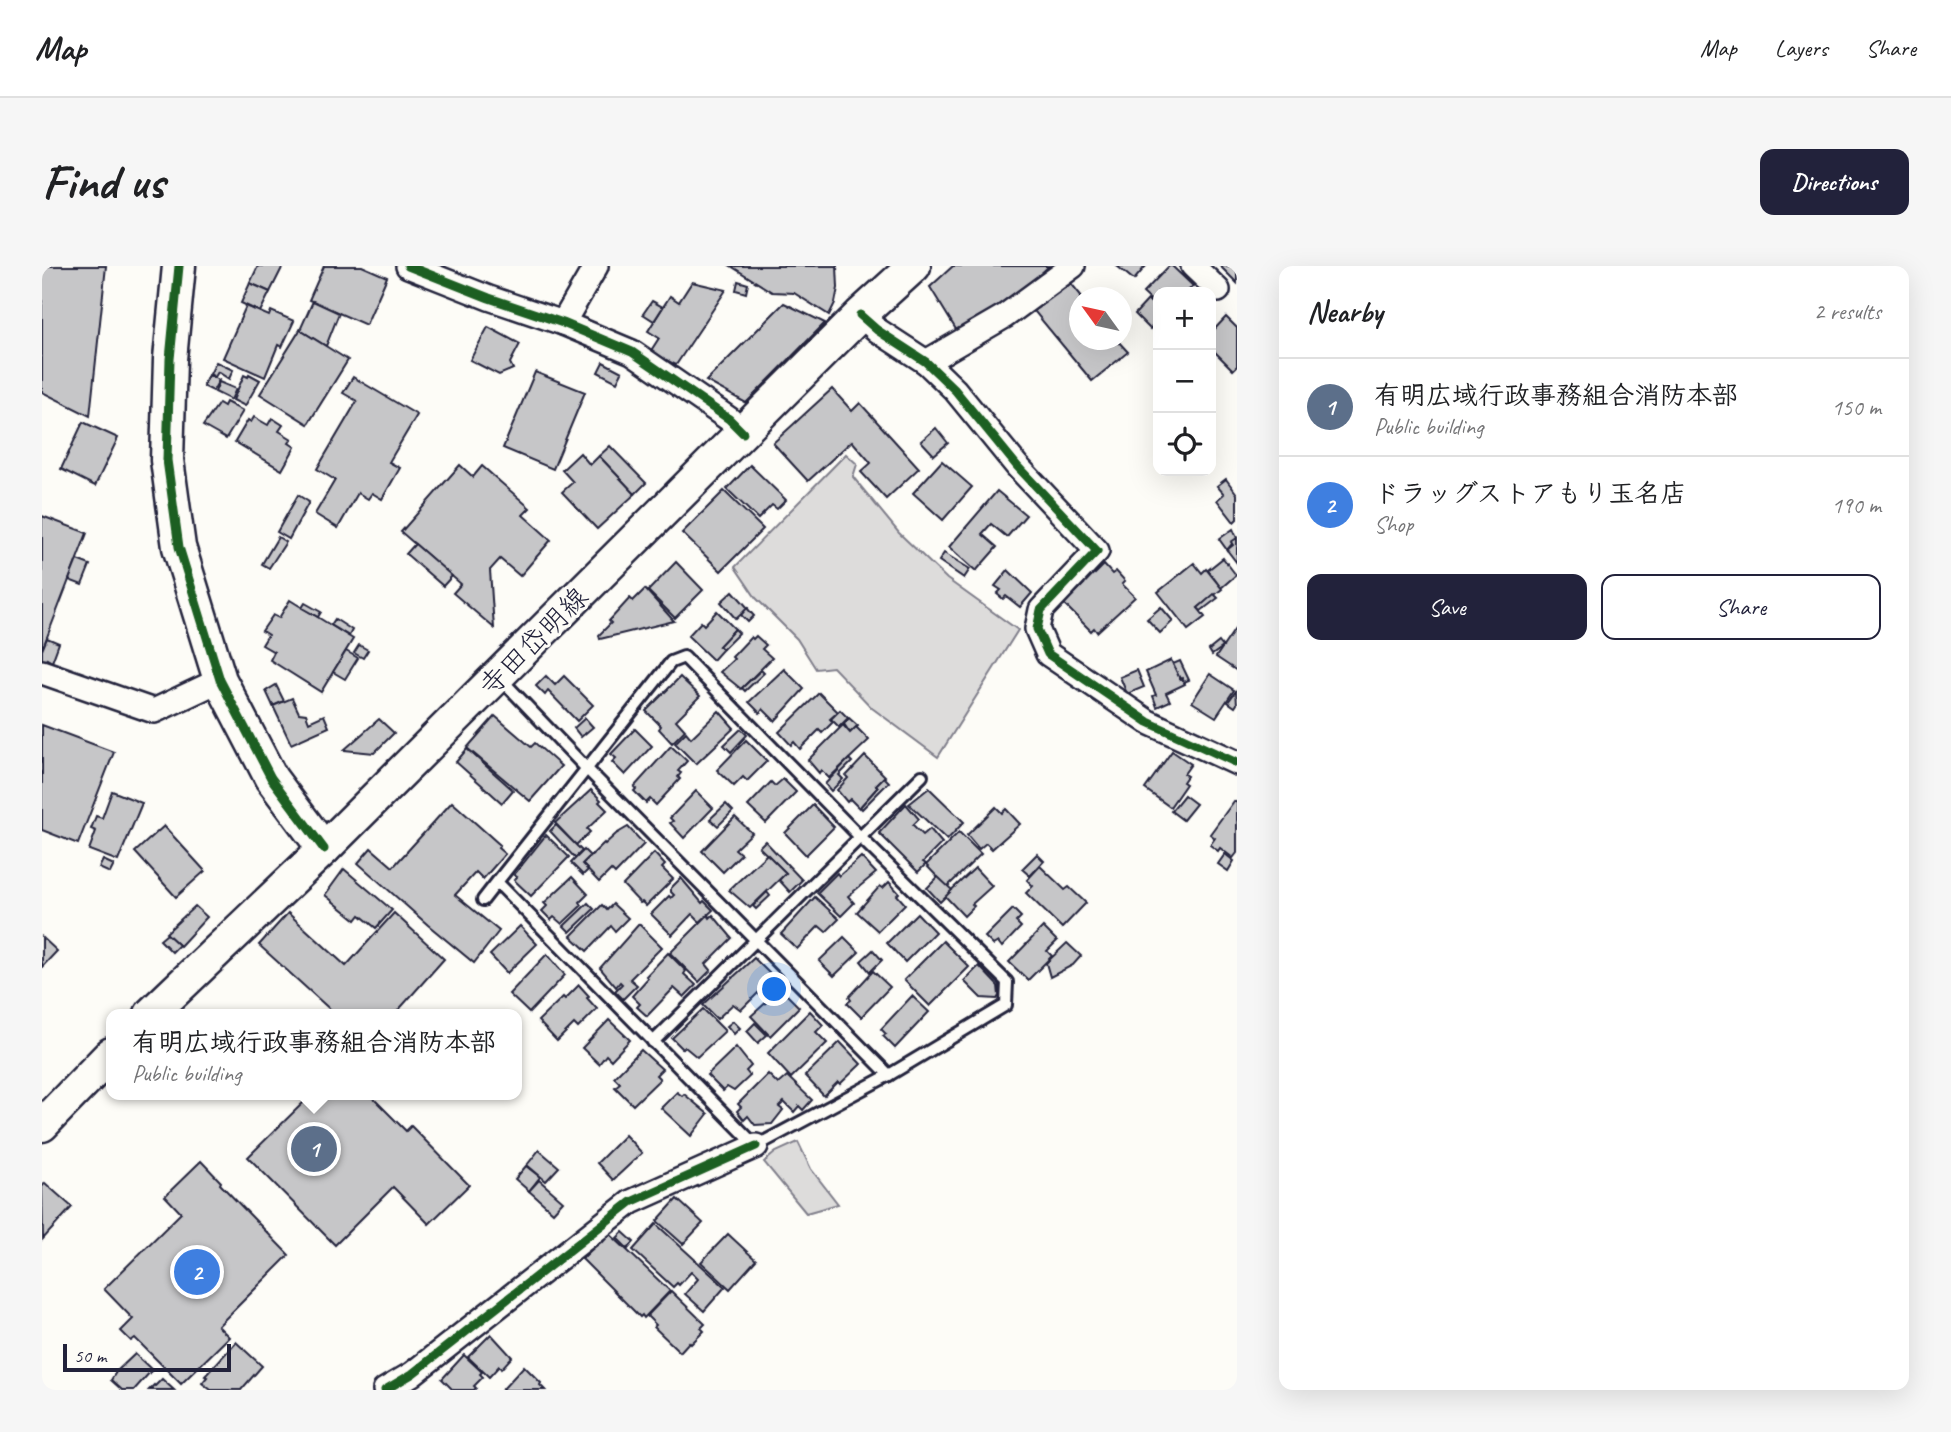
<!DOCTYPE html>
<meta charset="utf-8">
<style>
body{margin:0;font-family:Caveat,"Klee One",sans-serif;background:#f6f6f6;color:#202124}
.controls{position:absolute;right:21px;top:21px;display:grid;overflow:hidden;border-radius:14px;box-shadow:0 7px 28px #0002}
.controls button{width:63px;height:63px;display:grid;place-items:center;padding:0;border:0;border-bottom:2px solid #e0e0e0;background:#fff;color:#202124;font:35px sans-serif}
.compass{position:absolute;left:1027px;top:21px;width:63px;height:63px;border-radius:50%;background:#fff;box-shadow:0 7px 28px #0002;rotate:303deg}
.scale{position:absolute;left:21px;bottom:18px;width:168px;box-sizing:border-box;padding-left:7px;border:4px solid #22223b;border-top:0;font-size:19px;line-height:24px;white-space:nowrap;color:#22223b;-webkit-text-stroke:5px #fdfcf7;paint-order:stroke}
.you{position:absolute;left:733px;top:724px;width:24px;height:24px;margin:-18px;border:5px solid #fff;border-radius:50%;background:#1a73e8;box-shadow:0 0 0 10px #1a73e833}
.badge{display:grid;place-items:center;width:46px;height:46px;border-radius:50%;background:#22223b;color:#fff;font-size:23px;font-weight:700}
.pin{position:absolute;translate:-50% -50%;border:4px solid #fff;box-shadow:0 2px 7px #0006}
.popup{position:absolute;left:64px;top:743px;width:416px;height:91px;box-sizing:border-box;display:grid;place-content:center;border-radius:14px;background:#fff;filter:drop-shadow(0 2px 5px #0005);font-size:23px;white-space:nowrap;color:#757577}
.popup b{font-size:26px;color:#202124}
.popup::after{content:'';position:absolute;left:50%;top:100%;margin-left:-14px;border:14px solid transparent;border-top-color:#fff}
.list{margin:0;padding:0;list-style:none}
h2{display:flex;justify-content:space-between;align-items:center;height:91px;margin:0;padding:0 28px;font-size:30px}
h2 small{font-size:23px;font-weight:400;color:#757577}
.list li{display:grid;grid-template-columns:46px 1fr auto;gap:21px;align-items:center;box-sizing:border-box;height:98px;padding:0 28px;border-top:2px solid #e0e0e0}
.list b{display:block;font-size:26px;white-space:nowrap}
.list p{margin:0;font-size:23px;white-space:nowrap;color:#757577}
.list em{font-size:23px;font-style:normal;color:#757577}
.actions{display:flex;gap:14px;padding:21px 28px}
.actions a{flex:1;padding:16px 0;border:2px solid #22223b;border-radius:14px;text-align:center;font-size:24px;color:#22223b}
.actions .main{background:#22223b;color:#fff}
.icon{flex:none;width:38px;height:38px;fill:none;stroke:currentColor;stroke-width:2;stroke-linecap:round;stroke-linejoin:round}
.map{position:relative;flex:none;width:1195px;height:1124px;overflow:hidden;border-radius:14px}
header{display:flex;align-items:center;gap:42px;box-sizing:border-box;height:98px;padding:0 35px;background:#fff;border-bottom:2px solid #e0e0e0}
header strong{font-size:33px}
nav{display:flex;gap:38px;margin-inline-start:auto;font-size:24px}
.intro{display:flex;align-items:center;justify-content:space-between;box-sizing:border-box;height:168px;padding:0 42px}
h1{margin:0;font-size:49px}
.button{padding:18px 32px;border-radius:14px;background:#22223b;color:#fff;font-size:24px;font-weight:700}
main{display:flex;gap:42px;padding:0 42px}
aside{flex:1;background:#fff;border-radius:14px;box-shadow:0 7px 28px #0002}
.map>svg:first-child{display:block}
</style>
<header>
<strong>Map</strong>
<nav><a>Map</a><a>Layers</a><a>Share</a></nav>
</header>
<div class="intro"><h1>Find us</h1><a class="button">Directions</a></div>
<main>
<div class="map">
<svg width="1195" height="1124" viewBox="0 0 1195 1124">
<rect width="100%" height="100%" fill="#fdfcf7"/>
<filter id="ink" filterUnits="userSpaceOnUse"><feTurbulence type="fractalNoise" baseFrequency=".0143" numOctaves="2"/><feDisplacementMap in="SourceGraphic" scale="14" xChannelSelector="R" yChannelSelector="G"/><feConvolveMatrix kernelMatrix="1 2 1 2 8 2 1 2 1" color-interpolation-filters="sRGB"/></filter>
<g filter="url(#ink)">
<g fill="#dddcdb" stroke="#807f8b" stroke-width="2">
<path d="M804 188 815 198 811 211 857 267 905 313 976 364 896 491 830 442 791 401 774 403 755 373 714 332 693 301Z"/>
<path d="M756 876 769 903 796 938 764 947 722 896 734 886Z"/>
</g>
<g fill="#c6c6c8" stroke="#22223b" stroke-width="2">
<path d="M0 0H64L48 150 0 126Z"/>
<path d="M216 0H241L228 26 208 17Z"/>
<path d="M282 0H320L345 11 324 59 267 34Z"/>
<path d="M689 0H795L796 22 793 37 787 49 752 27 730 26Z"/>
<path d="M911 0H1007L977 28 918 70 888 21Z"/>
<path d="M1075 0H1104L1092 14Z"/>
<path d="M1127 0H1130L1151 20 1145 26H1116V41L1101 27Z"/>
<path d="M1178 0H1195V17Z"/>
<path d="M1024 11 1041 32H1038V74H1075L1086 86 1050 115 988 40Z"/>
<path d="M696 15 706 18 704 27 694 24Z"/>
<path d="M650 16 684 24 634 99 608 86 617 72 606 65 628 30 637 36Z"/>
<path d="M208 17 228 26 218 46 199 37Z"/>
<path d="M1106 34 1116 43V54L1108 63 1093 48Z"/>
<path d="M271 35 297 47 284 80 258 64Z"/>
<path d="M610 35 621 41 612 55 601 48Z"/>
<path d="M742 37 783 57 704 137 664 115Z"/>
<path d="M204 40 227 50 229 45 252 55 240 81 236 79 223 111 181 92Z"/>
<path d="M1184 51 1195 62V100L1191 104 1169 82V67Z"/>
<path d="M446 61 478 78 468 97 471 103 457 109 428 94Z"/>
<path d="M258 64 306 94 266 158 218 128Z"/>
<path d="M174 96 191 104 187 113 176 106 173 111 168 108Z"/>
<path d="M561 96 580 106 575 116 556 106Z"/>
<path d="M493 106 543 126 511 203 461 182Z"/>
<path d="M207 108 218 114 203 140 191 134 202 109 206 111Z"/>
<path d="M166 109 177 114 171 125 161 120Z"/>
<path d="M311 111 375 149 347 196 358 202 340 233 330 227 326 233 316 227 296 262 273 248 293 214 275 203 315 135 301 127Z"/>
<path d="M177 116 194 123 189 134 173 126Z"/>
<path d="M790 123 810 145 818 137 877 202 844 233 819 206 829 197 810 175 766 215 731 177Z"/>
<path d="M184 136 201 145 184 173 161 160 177 137 182 140Z"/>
<path d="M212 151 226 159 230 152 241 159 237 165 250 173 247 177 253 181 240 204 193 176 206 154 209 156Z"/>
<path d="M41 156 76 172 53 220 19 203Z"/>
<path d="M894 162 906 177 892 189 879 175Z"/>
<path d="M568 180 604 217 593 228 557 190Z"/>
<path d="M538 187 548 199 557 190 593 228 555 263 520 226 531 216 520 204Z"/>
<path d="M900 195 930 221 901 254 871 227Z"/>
<path d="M418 199 431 211 440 200 488 242 481 249 509 274 478 310 458 293 448 304 452 362 411 327 419 318 359 266Z"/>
<path d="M708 199 744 234 735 243 730 239 716 253 685 223Z"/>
<path d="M1184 213 1195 228V253L1192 256 1175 234 1182 228 1175 220Z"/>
<path d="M682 225 721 263 679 305 640 267Z"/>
<path d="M955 225 984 249 965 271 949 258 940 268 955 281 934 305 907 281Z"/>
<path d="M256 229 267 236 247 273 235 266Z"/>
<path d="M0 250 45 267 0 384Z"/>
<path d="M1191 263 1195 272 1185 284 1177 273Z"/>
<path d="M236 271 244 276 227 302 220 298Z"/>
<path d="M1195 272V297L1185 284 1191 279 1189 276Z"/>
<path d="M373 278 410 310 401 320 364 288Z"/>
<path d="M902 287 928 303 922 312 897 295Z"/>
<path d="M1181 292 1194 309 1179 322 1166 304Z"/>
<path d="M35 294 48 299 40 319 27 314Z"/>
<path d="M634 296 661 324 633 352 606 325Z"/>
<path d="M1152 297 1160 307 1164 303 1180 323 1156 342 1163 351 1146 364 1116 326Z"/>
<path d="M1062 299 1070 308 1074 305 1083 315 1080 318 1093 331 1055 366 1052 362 1049 365 1022 338 1042 318 1037 313 1048 303 1053 308Z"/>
<path d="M966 304 990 327 978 341 964 330 961 333 955 328 959 324 953 320Z"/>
<path d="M603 323 632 355 558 373 557 369 569 357 567 355 588 332 591 335Z"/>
<path d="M691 325 706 342 694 353 679 336Z"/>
<path d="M1172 328 1176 332 1159 345 1156 342Z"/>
<path d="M248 334 311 373 279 426 228 394 232 386 220 379 226 369 220 365 231 349 237 352Z"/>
<path d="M263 337 279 346 276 351 260 342Z"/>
<path d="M1119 341 1131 355 1118 367 1105 353Z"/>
<path d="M705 342 712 350 706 356 699 349Z"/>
<path d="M675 345 693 363 677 380 681 383 671 394 646 370 659 356 662 359Z"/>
<path d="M293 353 310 364 307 370 289 359Z"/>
<path d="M1195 360V405L1174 391Z"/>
<path d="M693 363 697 367 681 383 677 380Z"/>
<path d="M714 370 724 379 720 383 730 392 699 423 678 406 692 393 690 391 709 371 711 373Z"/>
<path d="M5 372 17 377 10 396 5 393 3 399 0 398V384Z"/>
<path d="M1177 376 1181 381 1170 389 1167 384Z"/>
<path d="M317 379 326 384 321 392 312 387Z"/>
<path d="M304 385 316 392 303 413 291 406Z"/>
<path d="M1129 394 1138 413 1140 412 1143 418 1124 427 1128 435 1115 441 1111 430 1114 429 1104 406Z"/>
<path d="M1138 395 1147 414 1142 416 1140 412 1138 413 1131 398Z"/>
<path d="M742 403 762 423 733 455 721 443 718 447 707 436Z"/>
<path d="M719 404 722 407 703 425 700 422Z"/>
<path d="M1095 404 1102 421 1085 428 1078 411Z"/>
<path d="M1168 408 1192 424 1174 451 1150 436Z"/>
<path d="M504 410 513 419 522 410 551 439 535 455 506 425 503 429 494 420Z"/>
<path d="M638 411 658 430 634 454 643 464 630 477 617 463 619 460 604 445Z"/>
<path d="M234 419 242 435 231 440 224 425Z"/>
<path d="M1194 425 1195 438 1193 441 1186 436Z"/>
<path d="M777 427 796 446 788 453 791 456 780 467 777 464 758 483 752 476 749 479 737 466Z"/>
<path d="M250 432 257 447 264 448 267 456 282 449 287 461 249 478 231 440Z"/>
<path d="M798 444 806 452 797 461 789 453Z"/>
<path d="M677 445 692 462 654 498 633 477 644 466 649 472Z"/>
<path d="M453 450 489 481 493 477 519 500 488 535 425 482Z"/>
<path d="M543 452 551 461 539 471 532 462Z"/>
<path d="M807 452 816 460 808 467 802 458Z"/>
<path d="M337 453 352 467 332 487 302 484Z"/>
<path d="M0 459 72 486 36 578 0 564Z"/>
<path d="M801 459 808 467 814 461 827 474 787 512 779 504 777 507 766 494Z"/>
<path d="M593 463 610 480 583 509 570 496 574 492 569 488Z"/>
<path d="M699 463 705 469 689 486 682 479Z"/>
<path d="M704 474 725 495 705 515 701 511 692 520 675 504Z"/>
<path d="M629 480 645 495 636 505 639 507 636 511 638 513 614 539 608 533 604 537 592 525 594 523 592 521Z"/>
<path d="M425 483 471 524 460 537 414 496Z"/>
<path d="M1130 485 1149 498 1142 508 1145 510 1141 516 1144 518 1128 541 1103 523Z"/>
<path d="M823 490 843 510 834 519 836 521 817 542 808 533 805 536 795 524 806 512 804 510Z"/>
<path d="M807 493 810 496 797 509 801 513 789 525 783 518Z"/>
<path d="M842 511 847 516 820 543 818 541 836 521 834 519Z"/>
<path d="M741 513 754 526 724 557 706 540 729 516 733 520Z"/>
<path d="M887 522 922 556 905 574 867 538Z"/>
<path d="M549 524 559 534 557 536 565 544 545 563 548 566 534 579 513 557Z"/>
<path d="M70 525 100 537 76 595 47 584 54 565 49 563 54 550 60 552Z"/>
<path d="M654 525 671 542 642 572 628 557 631 555 628 552Z"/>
<path d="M1142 529 1154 538 1141 554 1129 545Z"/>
<path d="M1192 535 1195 537V587L1191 592 1178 582 1176 585 1168 579 1173 572 1168 568Z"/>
<path d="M410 536 458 579 456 582 463 588 441 613 434 606 413 629 457 665 432 697 386 659 316 597 329 582 351 601Z"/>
<path d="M684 538 691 545 676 560 668 553Z"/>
<path d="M864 538 877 553 871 559 881 569 888 563 900 577 881 596 884 598 876 606 837 567Z"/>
<path d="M771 539 792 561 764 589 743 567Z"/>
<path d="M954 541 960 547 964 543 978 558 950 583 944 577 937 583 925 569Z"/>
<path d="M693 551 710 567 693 583 699 588 681 606 660 585Z"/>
<path d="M514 559 540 585 533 592 508 565Z"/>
<path d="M122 560 163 605 134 631 93 586Z"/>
<path d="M586 561 602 578 573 608 569 604 557 616 540 598 562 577 563 578 574 568Z"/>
<path d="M917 566 939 588 905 621 884 599Z"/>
<path d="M504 569 527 591 489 630 472 614 475 611 472 609Z"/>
<path d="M723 575 760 614 748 626 737 614 744 607 717 581Z"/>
<path d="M542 584 548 590 540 598 546 604 541 609 529 597Z"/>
<path d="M612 587 623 599 620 602 631 613 604 640 600 636 598 637 581 619Z"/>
<path d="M725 588 744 607 708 642 687 624Z"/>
<path d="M995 588 1002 595 988 610 980 603Z"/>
<path d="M1183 588 1192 595 1186 605 1176 598Z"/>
<path d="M819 591 834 607 806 630 812 637 799 650 775 627 795 607 797 610Z"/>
<path d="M61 594 72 599 68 607 57 602Z"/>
<path d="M998 600 1023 624 1027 621 1044 637 1020 662 984 627 991 620 985 614Z"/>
<path d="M933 602 950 620 930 638 932 640 922 650 903 630Z"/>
<path d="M302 603 350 644 334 662 318 649 314 654 283 629Z"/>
<path d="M530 611 546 628 538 636 540 639 520 658 512 651 509 654 500 645 505 640 502 637Z"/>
<path d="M896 611 910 624 898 636 885 622Z"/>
<path d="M639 612 660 637 662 635 671 644 658 656 650 648 630 669 609 648 627 630 629 632 632 629 629 626V622Z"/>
<path d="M847 616 857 627 855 629 863 638 836 665 815 646 838 620 841 622Z"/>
<path d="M725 626 728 630 714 643 711 640Z"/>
<path d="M773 631 797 653 784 666 777 660 755 683 739 668Z"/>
<path d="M546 637 552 643 528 666 522 660Z"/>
<path d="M571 638 586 652 573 665 569 660 545 685 529 670 560 639 565 644Z"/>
<path d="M153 640 165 651 138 680 124 667Z"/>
<path d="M971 643 979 651 974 656 979 661 960 681 956 676 951 679 943 671Z"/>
<path d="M246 647 304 700 352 647 402 693 353 748H293L217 679Z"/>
<path d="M875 647 893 666 863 696 845 677Z"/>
<path d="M666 649 668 652 671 649 690 672 664 698 669 704 657 716 628 687Z"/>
<path d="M597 658 620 681 588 713 595 719 581 733 573 725 580 718 578 716 574 721 558 702Z"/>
<path d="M478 660 495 678 465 707 448 689Z"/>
<path d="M1001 661 1015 675 1005 685 1010 690 986 714 967 696Z"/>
<path d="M125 668 137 679 130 686 118 674Z"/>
<path d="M0 671 15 685 0 701Z"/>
<path d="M802 671 817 686 792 710 777 695Z"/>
<path d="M901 675 927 701 888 740 862 714Z"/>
<path d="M1025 677 1039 690 1031 699 1008 711 1004 697Z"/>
<path d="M831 684 840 694 828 706 819 695Z"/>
<path d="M626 687 644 705 642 708 654 719 642 731 632 722 605 750 595 741 598 738 590 730 606 712 604 710Z"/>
<path d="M505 688 523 709 487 747 467 728Z"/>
<path d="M712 692 729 709 724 714 729 719 718 729 716 727 699 744 691 738 675 753 661 739Z"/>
<path d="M937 700 956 720 957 730 955 733 939 732 922 715Z"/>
<path d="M831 705 848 721 819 751 805 737 809 734 807 731Z"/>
<path d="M537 719 547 730 545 732 555 743 536 762 532 758 515 775 496 755 521 731 523 733Z"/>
<path d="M739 723 757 741 728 770 709 750Z"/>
<path d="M870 730 887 746 853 782 841 770 844 768 839 763Z"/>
<path d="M661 743 683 765 655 791 643 781 641 783 630 772Z"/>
<path d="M768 745 781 759 774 766 785 777 749 812 726 787Z"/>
<path d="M567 754 588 774 569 794 564 789 557 798 540 782Z"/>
<path d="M691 755 698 762 692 768 685 760Z"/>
<path d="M713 757 725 769 716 777 705 765Z"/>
<path d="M798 776 819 798 798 818 796 816 782 830 763 810Z"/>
<path d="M694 781 709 800 704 805 708 810 692 825 685 821 681 825 665 809Z"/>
<path d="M599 784 620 803 614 809 618 813 591 839 573 821 578 817 572 811Z"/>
<path d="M726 808 736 818 745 810 770 834 761 844 757 840 752 846 742 836 737 841 741 844 730 858 713 859 706 850 702 854 695 845 699 841 696 838Z"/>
<path d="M635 826 640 830 642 828 666 848 649 870 619 842Z"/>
<path d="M269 829H328L364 865 369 860 427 919 387 958 351 921 293 979 206 891Z"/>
<path d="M583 869 600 887 571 914 555 897Z"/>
<path d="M497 884 517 901 504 915 485 899Z"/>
<path d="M159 895 179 916 178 918 247 989 176 1060 187 1071 139 1118 93 1072 89 1075 79 1065 91 1053 62 1023 139 947 123 930Z"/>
<path d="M484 900 498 911 487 925 473 913Z"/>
<path d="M497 914 521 935 511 946 487 925Z"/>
<path d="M3 917 30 941 1 973 0 921Z"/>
<path d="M635 933 661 957 641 978 615 955Z"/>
<path d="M614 958 683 1021 662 1045 643 1028 656 1013 649 1006 637 1019 635 1017 631 1021 591 984Z"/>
<path d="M581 966 592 976 586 983 575 972Z"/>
<path d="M568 968 628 1025 602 1052 600 1049 598 1051 540 993 559 974 561 976Z"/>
<path d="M686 968 714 994 688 1023 659 996Z"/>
<path d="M629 1025 663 1058 659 1062 662 1065 649 1078 647 1076 638 1086 612 1061 614 1059 605 1050Z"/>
<path d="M449 1068 470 1091 459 1103 457 1100 447 1111 426 1091Z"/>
<path d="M194 1076 220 1100 199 1124H169L160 1117 165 1111 163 1110Z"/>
<path d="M93 1088 110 1104 92 1124H80L69 1114 74 1106Z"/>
<path d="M422 1089 440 1106 438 1108 441 1111 432 1120 434 1122 432 1124H411L400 1113Z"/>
<path d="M482 1100 499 1117 498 1119 503 1124H460Z"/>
<path d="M120 1113 132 1124H107L112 1119 113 1120Z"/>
</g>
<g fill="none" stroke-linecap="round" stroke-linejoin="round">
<g stroke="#22223b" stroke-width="16">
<g id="lane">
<path d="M458 412 544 502 847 809"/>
<path d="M441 634 455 616 629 396 642 391 818 571 965 716 964 739 847 809 714 880 455 616"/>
<path d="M611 776 880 510"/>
</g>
</g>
<g stroke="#22223b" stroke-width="28">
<g id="street">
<path d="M366 0 447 32 521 57 590 86 687 153 701 167"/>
<path d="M1151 0 1176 24"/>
<path d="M818 49 835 64 884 96 913 124 975 200 1055 285 999 344 995 363 1006 388 1106 456 1195 497"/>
<path d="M521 57 554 0"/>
<path d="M884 96 963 50 1031 0"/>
<path d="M0 406 112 445 178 414"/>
<path d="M343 1124 370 1108 589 936 714 880"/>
</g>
</g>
<g stroke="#22223b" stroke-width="37">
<g id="secondary">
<path d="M137 0 128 93 125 194 137 281 178 414 229 512 282 583"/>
<path d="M109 748 282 583 818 49 872 0"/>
<path d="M0 859 69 788"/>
</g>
</g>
<use href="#lane" stroke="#fdfcf7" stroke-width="10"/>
<use href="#street" stroke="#fdfcf7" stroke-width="23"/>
<use href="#secondary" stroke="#fdfcf7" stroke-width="32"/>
<g stroke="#fdfcf7" stroke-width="13">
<g id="cycleway">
<path d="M137 0 128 93 125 194 137 281 178 414 229 512 282 583"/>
<path d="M366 0 447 32 521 57 590 86 687 153 701 167"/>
<path d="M818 49 835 64 884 96 913 124 975 200 1055 285 999 344 995 363 1006 388 1106 456 1195 497"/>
<path d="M343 1124 370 1108 589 936 714 880"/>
</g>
</g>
<use href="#cycleway" stroke="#1b5e20" stroke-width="9"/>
</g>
</g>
<g text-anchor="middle" stroke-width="6" stroke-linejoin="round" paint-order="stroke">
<g font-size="28" fill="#22223b" stroke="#fdfcf7">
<text transform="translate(491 375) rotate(-45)" y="10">寺田岱明線</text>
</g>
</g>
</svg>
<div class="controls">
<button>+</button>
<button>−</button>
<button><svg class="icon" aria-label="locate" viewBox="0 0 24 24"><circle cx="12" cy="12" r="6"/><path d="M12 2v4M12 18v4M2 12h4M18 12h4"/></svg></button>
</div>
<svg class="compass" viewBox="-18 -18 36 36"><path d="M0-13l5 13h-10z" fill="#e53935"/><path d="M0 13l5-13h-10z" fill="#757577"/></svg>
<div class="scale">50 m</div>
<div class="you"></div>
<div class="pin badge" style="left:272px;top:883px;background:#5c6f8a">1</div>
<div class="popup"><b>有明広域行政事務組合消防本部</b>Public building</div>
<div class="pin badge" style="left:155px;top:1006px;background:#3f7fe0">2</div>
</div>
<aside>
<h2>Nearby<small>2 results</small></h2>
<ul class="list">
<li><span class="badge" style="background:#5c6f8a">1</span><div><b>有明広域行政事務組合消防本部</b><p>Public building</p></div><em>150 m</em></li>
<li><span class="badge" style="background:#3f7fe0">2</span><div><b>ドラッグストアもり玉名店</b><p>Shop</p></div><em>190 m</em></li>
</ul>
<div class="actions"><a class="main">Save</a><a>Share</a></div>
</aside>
</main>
